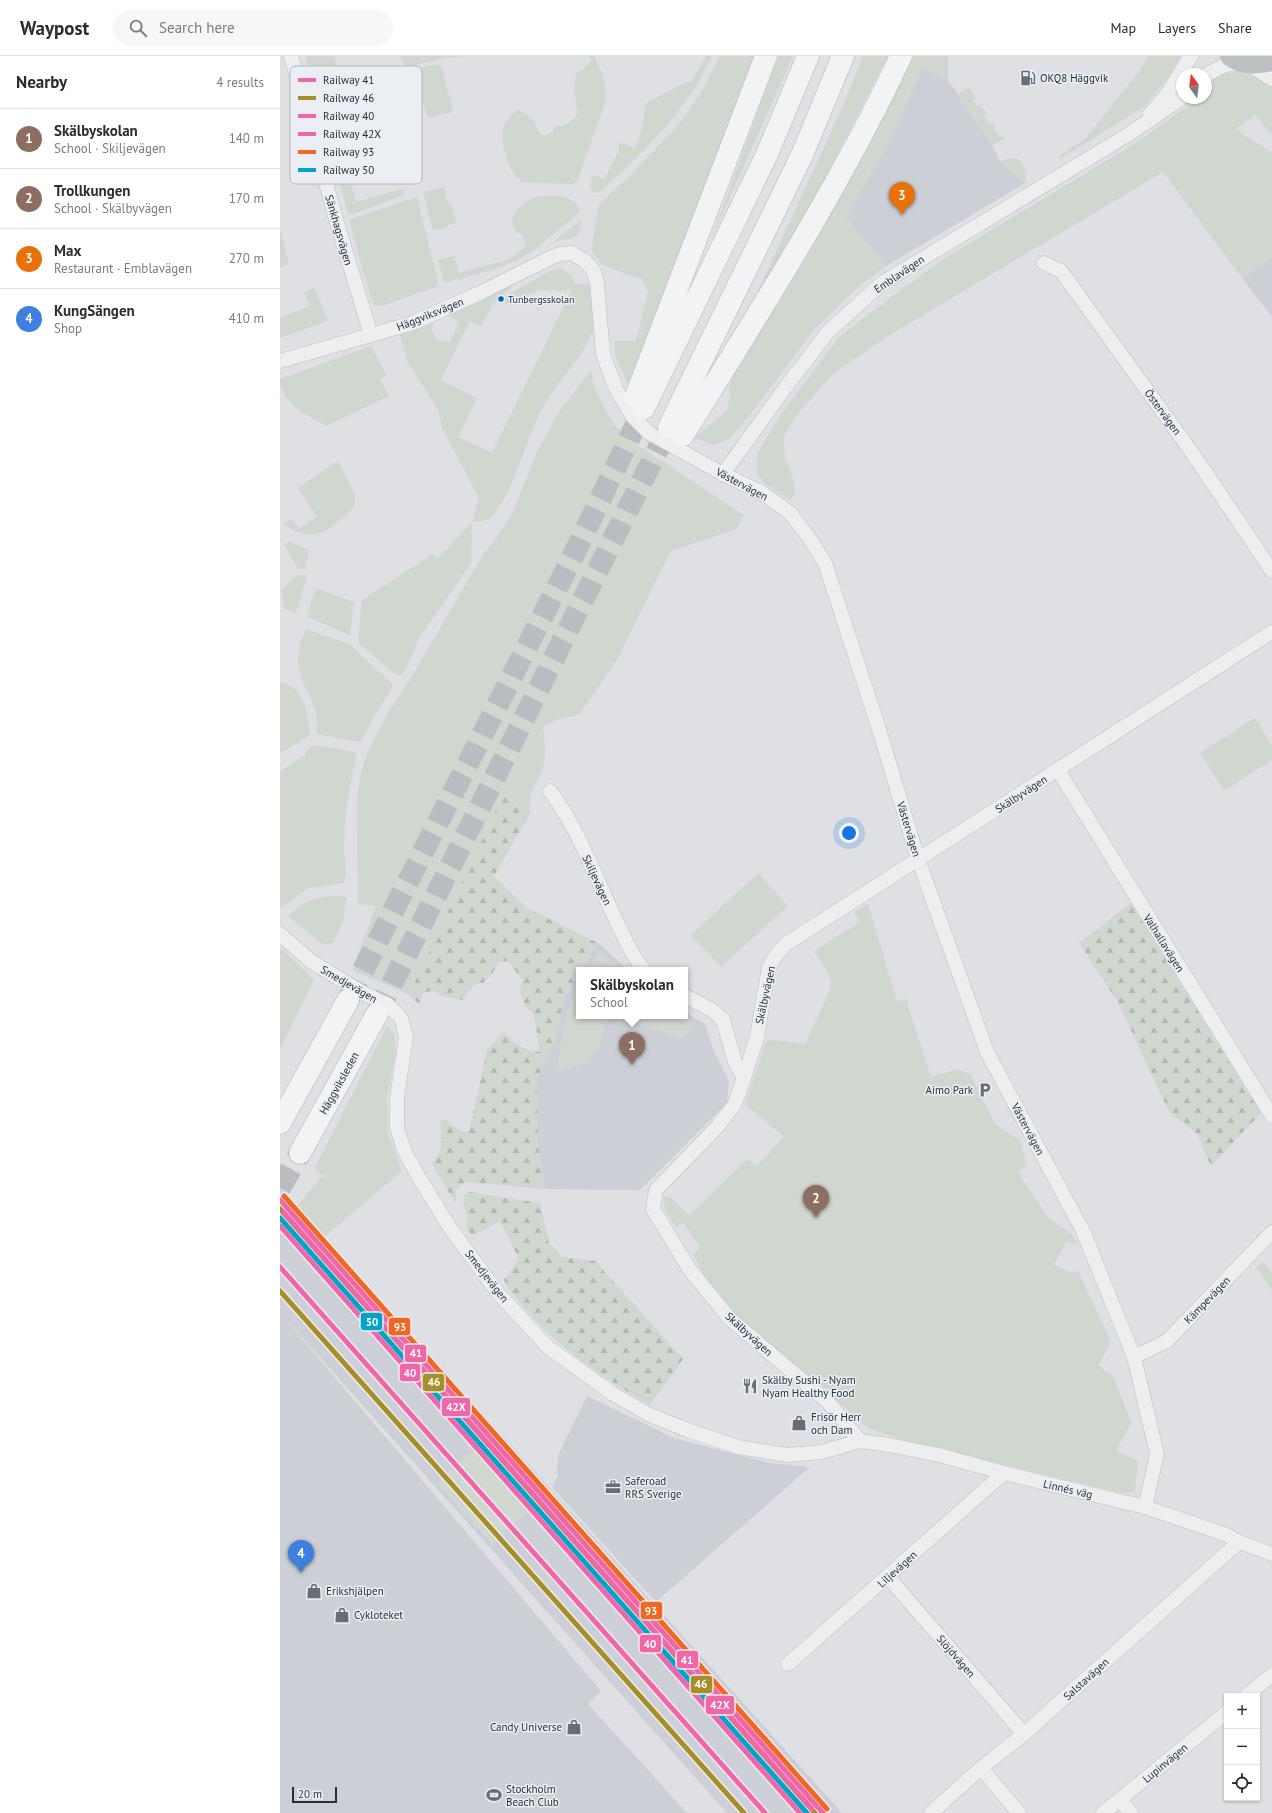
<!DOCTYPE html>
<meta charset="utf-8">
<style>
body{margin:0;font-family:"PT Sans",sans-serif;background:#f7f7f7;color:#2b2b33}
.controls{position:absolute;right:12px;bottom:12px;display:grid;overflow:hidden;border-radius:0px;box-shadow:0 1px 3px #0004}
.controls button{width:36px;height:36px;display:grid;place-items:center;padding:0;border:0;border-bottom:1px solid #e1e1e2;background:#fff;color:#2b2b33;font:20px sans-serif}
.compass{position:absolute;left:896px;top:12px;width:36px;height:36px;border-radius:50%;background:#fff;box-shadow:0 1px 3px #0004;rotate:346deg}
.scale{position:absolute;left:12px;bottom:10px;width:45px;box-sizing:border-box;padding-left:4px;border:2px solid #262f3b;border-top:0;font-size:11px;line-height:14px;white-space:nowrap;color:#262f3b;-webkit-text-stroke:3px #ebeff3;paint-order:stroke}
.you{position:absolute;left:569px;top:777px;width:14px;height:14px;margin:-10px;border:3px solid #fff;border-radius:50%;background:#1a73e8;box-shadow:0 0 0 6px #1a73e833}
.badge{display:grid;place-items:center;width:26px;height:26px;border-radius:50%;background:#666d76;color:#fff;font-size:13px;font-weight:700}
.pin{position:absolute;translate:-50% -33px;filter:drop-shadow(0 1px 2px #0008)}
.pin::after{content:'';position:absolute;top:21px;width:14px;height:12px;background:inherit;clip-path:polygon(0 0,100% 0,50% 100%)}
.popup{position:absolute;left:296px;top:911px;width:112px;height:52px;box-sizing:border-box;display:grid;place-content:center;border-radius:0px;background:#fff;filter:drop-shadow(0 1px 3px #0005);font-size:13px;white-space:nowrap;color:#7c7c81}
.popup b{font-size:15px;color:#2b2b33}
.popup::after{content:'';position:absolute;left:50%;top:100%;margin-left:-8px;border:8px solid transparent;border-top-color:#fff}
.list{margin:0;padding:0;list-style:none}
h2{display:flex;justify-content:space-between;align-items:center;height:52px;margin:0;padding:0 16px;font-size:17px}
h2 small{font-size:13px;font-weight:400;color:#7c7c81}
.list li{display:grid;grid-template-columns:26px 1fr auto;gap:12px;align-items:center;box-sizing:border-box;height:60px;padding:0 16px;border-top:1px solid #e1e1e2}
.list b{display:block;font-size:15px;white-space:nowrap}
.list p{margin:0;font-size:13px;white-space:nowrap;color:#7c7c81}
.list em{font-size:13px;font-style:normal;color:#7c7c81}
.icon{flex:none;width:22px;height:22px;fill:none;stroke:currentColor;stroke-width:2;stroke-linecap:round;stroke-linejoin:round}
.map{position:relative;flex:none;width:992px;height:1757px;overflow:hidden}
header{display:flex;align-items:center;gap:24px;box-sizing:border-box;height:56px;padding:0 20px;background:#fff;border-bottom:1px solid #e1e1e2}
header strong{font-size:19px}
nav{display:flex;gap:22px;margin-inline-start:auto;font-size:14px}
.search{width:280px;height:36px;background:#f7f7f7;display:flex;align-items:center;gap:10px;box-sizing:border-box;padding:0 14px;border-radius:22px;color:#7c7c81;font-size:15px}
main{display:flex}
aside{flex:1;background:#fff}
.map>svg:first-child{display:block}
</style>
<header>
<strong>Waypost</strong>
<div class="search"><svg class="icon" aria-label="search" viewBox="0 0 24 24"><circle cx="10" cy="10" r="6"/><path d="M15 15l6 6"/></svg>Search here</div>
<nav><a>Map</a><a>Layers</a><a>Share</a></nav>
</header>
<main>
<aside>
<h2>Nearby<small>4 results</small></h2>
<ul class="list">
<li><span class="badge" style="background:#8d6e63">1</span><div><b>Skälbyskolan</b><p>School · Skiljevägen</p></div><em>140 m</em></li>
<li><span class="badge" style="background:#8d6e63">2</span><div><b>Trollkungen</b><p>School · Skälbyvägen</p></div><em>170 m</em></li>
<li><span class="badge" style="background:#e8710a">3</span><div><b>Max</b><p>Restaurant · Emblavägen</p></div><em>270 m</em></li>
<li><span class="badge" style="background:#3f7fe0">4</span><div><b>KungSängen</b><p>Shop</p></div><em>410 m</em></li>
</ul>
</aside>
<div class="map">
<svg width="992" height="1757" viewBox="0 0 992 1757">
<defs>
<pattern id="forest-firs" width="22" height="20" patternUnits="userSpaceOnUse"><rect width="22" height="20" fill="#cfd7ce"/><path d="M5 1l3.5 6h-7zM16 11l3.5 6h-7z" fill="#b2b9b2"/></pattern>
</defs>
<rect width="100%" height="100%" fill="#dee0e3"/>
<g fill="#ccd0d6">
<path d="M643 12 668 24 712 89 720 105 745 127 606 210 565 161 599 104Z"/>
<path d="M992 202V261L962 222Z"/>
<path d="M318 887 348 914H301Z"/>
<path d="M299 918V960H405V956L425 968 433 993 449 1025 447 1047 360 1134 265 1133 258 1088 256 1025 277 979 284 942Z"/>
<path d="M0 1131 44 1181 562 1757H447L2 1259 321 1635 308 1648 407 1757H0Z"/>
<path d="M307 1340 394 1382 490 1407 530 1411 376 1546 272 1431 278 1420 277 1410 279 1397Z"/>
</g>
<g fill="#cfd7ce">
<path d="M25 0H54L61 28 44 33 76 146 122 133 124 139 73 158H68Z"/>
<path d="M119 0H189L163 2 127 11Z"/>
<path d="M309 0H314C324 21 326 24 325 47L297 126 292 128 243 126C229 121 219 84 224 70 226 63 232 58 237 53L254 64 259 77 265 80 273 75 275 70C286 71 295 65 298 55L294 36 296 16 303 14 311 5Z"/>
<path d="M426 0H432C406 55 364 97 318 137L313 136 310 130 312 122 316 119 324 124 339 94 338 86 355 92 363 69 366 47 404 27 411 26Z"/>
<path d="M440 0H482L350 331 336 302 334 285H356L368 237 363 224 322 209 314 199 312 194 313 183 319 148 349 121 401 66 422 35Z"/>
<path d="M498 0H513L431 184Z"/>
<path d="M583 0H608L531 149 468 257 561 54Z"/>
<path d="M634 0H668V24L643 12 599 104 565 161 606 210 578 231 534 274 467 363 448 384 433 389 414 382 447 355 450 340 449 330 468 287 544 162Z"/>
<path d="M868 0H901L889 20 865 50 780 103 778 101 807 81 861 13Z"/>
<path d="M156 8 161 10 173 53 171 56 151 62 147 60 134 17 137 13Z"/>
<path d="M962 15 989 27 992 31V79L975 59 955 73 992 97V202L962 222 883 116 605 282 553 318 519 356 504 380 505 401 514 425 515 437 510 444 484 427 476 416 478 396 502 357 559 281 630 227 670 199 854 88 908 50 914 42H926V29L937 19Z"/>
<path d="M688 31 696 42 693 45 696 50 700 48 707 58 704 61 709 68 712 67 715 70 713 72 720 81 723 80 725 83 712 89 678 38Z"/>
<path d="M732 102 738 103C744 109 748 119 745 127L720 105Z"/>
<path d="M164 131 168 148H171L176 167 166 170V172L153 174 143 136Z"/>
<path d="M266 140C280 140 297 140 300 156L254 194 238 204 209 215 164 227 158 204 174 200 179 217 230 203 246 191C243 174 239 181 233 170 227 161 243 147 250 143 255 140 261 141 266 140Z"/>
<path d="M137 141 159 230 101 250 94 249 91 243 69 164Z"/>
<path d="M301 164C302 186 289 182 273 186Z"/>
<path d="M0 173 9 208 0 212Z"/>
<path d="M280 212 291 219 295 229 299 227 309 229C312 239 317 262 314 271 305 300 280 322 265 348 246 381 237 428 214 458 209 465 200 466 192 466L191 507 138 584 126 613 122 619H116L78 586 82 544 153 498 157 503 192 466 199 442 162 372 159 355 128 307 116 267 154 264 152 274 156 283 169 287 179 266 159 255 212 231H232L213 248 201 270 190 265 161 324 197 342 178 381 212 397 292 233 284 235 259 234 227 248 224 243 227 239 272 214Z"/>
<path d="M34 232 48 264 42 267 0 282V262L30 250 24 237Z"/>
<path d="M91 290 107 319 100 323 109 340 46 370C28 360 0 346 0 323Z"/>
<path d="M311 314 314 331 328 359 336 371 357 389 464 459 456 473 391 495 338 602 299 659 279 663 263 670C264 683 267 698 263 711 258 729 246 734 251 755L223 739 129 939 72 914 96 850 78 848 77 744 80 720 88 695 109 655 126 630 203 499 219 478 233 456 258 394 279 356Z"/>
<path d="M58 405 75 439 74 451C50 474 35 490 3 468L12 463 19 472 37 461 18 432Z"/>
<path d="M9 485 29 494 25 513H18L4 489Z"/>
<path d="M18 519 27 520 16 557 4 553 1 534Z"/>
<path d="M36 532 74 546 70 579 27 561Z"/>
<path d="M26 573 69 588 111 627 113 631 97 655 84 680 79 686 37 678 36 654 22 624 18 606 20 587Z"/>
<path d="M0 626C26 631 26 657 31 679L0 697Z"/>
<path d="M975 662 992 689V704L944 735 920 697Z"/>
<path d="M32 690H42L75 696 76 702C70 729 65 756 64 784 63 798 68 812 64 827L28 832 0 853V716L25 699 27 694Z"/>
<path d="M478 817 508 850 441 911 411 879Z"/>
<path d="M57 840 67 841 63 865 53 887 44 889 9 861C22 844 37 841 57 840Z"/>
<path d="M588 848 617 945 626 943 651 1021 677 1013 690 1018 715 1068 740 1084 747 1109 738 1116 768 1162 791 1177 798 1189 787 1185 774 1209 792 1217 798 1215 831 1286 818 1309 834 1321 851 1367 836 1395 858 1405 855 1435 847 1437H841L622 1384 589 1372 576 1363 546 1333 479 1282 444 1249 427 1225 413 1198 421 1192 403 1167 396 1171 386 1156 383 1141 389 1140 409 1160 467 1103 476 1111 504 1081 465 1048 486 985 493 984 526 988C530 973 552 937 551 925 549 915 539 904 534 895L580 866 574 856Z"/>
<path d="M3 893 34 924 0 993V895Z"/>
<path d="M320 894 341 914H308Z"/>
<path d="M299 930V960H327L319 991 308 1007 277 1016C281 987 284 955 299 930Z"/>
<path d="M337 960H399L412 966 404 983Z"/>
<path d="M107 970 114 978 116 994 107 1042 108 1077 122 1115 44 1181 17 1150 42 1120 35 1112Z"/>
<path d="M983 1206 992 1217V1234L976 1211Z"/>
<path d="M213 1376 269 1437 212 1488 156 1427Z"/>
</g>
<g fill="url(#forest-firs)">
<path d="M223 739 251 755 214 820 247 852 318 887 301 914H299V918L284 942 277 979 256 1025 258 1088 265 1133 186 1126 176 1133V1148L151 1106C170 1092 155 1080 163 1062L180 1075 189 1076 207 994 224 976C234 987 244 995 260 996L254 959 245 950 240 936 242 923 228 905 219 906 212 918 203 927C192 927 188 935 183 944L169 942 153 935 144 936 139 948 129 939Z"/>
<path d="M851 847 981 1057 931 1110 917 1078 889 1056 838 946 799 887Z"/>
<path d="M189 1136 260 1147 269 1187 282 1201 315 1205 403 1303 370 1349C324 1323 278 1292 244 1251 237 1243 229 1235 224 1224L239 1203 220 1165 192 1180 187 1173C186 1169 188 1167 188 1163 187 1154 178 1142 189 1136Z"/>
</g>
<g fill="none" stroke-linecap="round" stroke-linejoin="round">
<g stroke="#b9bdc1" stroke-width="22" stroke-dasharray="22 11" stroke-linecap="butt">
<path d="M68 944 292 502 364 352"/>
<path d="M97 958 389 371"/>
<path d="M0 1132 20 1097"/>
</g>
<g stroke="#bcbec1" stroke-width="15">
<g id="minor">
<path d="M11 0 57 167 91 279"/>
<path d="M926 19 945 9 964 7"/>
<path d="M870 58 887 38 911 0"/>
<path d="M764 207 781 215 913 398 992 515"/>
<path d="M0 305 133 267 200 237 270 202 280 198 292 197 305 205 313 214 317 226 323 298 336 333 352 360 369 377 443 418 483 437 510 457 528 480 545 507 598 670 638 803 707 996 803 1175 854 1301 877 1398 865 1451"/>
<path d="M443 418 505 332 548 276 602 227 849 78 902 42"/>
<path d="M778 714 992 1060"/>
<path d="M270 735C298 772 314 818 334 860 343 879 351 898 364 914"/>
<path d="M0 878 32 906 83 937 107 948 121 962 126 981 117 1042V1072L124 1094 138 1120 170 1172 218 1237 268 1291 333 1338 370 1359 410 1375 458 1391 507 1399 542 1396 580 1385 609 1389 659 1399 724 1417 865 1451 947 1479 959 1486 992 1498"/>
<path d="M405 940 432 954 443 964 455 1006 464 1022"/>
<path d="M854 1301 887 1285 992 1176"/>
<path d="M580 1385 548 1346 450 1263 410 1214 373 1153 376 1134 438 1070 454 1049 459 1037 477 981 489 911 496 899 506 888 992 576"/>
<path d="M608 1521 744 1678"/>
<path d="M508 1608 724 1417"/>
<path d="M966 1640 992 1619"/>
<path d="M701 1712 739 1757"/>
<path d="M840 1744 851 1757"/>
<path d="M651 1757 701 1712 744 1678 959 1486"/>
<path d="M823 1757 947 1656"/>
</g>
</g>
<g stroke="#bcbec1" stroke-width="19">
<path id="tertiary" d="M974 9 992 21"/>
</g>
<g stroke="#b0b3b8" stroke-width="23">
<g id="motorway">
<path d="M356 340 486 0"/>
<path d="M364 352 487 98 528 0"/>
<path d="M389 371 522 99 563 0"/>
<path d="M403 379C480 255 559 132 621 0"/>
<path d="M0 1067 68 944"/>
<path d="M20 1097 97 958"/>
</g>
</g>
<use href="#minor" stroke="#edeef0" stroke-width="14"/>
<use href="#tertiary" stroke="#edeef0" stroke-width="18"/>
<path stroke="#bcbfc3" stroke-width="20" d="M950 0C963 10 976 8 992 5"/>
<use href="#motorway" stroke="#f2f3f4" stroke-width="22"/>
<g stroke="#ebeff3" stroke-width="8">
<g id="rail-1">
<path d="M0 1144 543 1757"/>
<path d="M0 1211 485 1757"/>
</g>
</g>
<g stroke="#ebeff3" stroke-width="8">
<g id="rail-2">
<path d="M0 1153 535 1757"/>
<path d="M0 1235 464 1757"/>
</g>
</g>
<g stroke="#ebeff3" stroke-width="8">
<path id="rail-3" d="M0 1170 520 1757"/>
</g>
<g stroke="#ebeff3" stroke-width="8">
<path id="rail-4" d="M4 1157 532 1753"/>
</g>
<g stroke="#ebeff3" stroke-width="8">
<path id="rail-5" d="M4 1140 547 1753"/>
</g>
<g stroke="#ebeff3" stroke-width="8">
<path id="rail-6" d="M0 1162 527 1757"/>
</g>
<use href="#rail-1" stroke="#f166a7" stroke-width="5"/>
<use href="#rail-2" stroke="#a88e29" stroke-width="5"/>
<use href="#rail-3" stroke="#f166a7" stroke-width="5"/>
<use href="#rail-4" stroke="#f166a7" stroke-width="5"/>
<use href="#rail-5" stroke="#f26522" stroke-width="5"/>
<use href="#rail-6" stroke="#02a3c7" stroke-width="5"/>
</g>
<defs>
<g id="fuel-bare" transform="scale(1.2)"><path d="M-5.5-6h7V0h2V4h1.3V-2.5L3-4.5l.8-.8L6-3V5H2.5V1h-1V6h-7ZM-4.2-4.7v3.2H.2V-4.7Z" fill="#666d76" stroke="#ebeff3" stroke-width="2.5" paint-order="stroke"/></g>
<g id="parking-bare" transform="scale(1.2)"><path d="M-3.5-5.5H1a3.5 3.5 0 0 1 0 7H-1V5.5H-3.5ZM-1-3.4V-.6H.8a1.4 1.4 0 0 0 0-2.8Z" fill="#666d76" stroke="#ebeff3" stroke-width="2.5" paint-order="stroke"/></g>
<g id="restaurant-bare" transform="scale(1.2)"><path d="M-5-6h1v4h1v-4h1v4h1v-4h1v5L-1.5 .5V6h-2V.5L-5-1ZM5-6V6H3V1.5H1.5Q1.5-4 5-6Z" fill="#666d76" stroke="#ebeff3" stroke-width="2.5" paint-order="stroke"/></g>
<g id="shop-bare" transform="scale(1.2)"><path d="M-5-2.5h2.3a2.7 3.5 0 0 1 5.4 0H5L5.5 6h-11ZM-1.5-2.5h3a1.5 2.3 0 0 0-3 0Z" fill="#666d76" stroke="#ebeff3" stroke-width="2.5" paint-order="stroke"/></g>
<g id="office-bare" transform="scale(1.2)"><path d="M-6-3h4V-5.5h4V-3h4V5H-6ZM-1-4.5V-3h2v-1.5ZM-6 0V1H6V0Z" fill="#666d76" stroke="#ebeff3" stroke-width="2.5" paint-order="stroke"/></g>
<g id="stadium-bare" transform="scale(1.2)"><path d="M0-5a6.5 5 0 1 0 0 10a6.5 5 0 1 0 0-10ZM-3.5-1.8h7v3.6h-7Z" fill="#666d76" stroke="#ebeff3" stroke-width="2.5" paint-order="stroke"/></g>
</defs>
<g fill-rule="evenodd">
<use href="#fuel-bare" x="748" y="22"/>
<use href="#parking-bare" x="705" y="1034"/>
<use href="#restaurant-bare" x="470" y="1330"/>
<use href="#shop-bare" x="519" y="1367"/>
<use href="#office-bare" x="333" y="1431"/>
<use href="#shop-bare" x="34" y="1535"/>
<use href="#shop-bare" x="62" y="1559"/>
<use href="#shop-bare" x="294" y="1671"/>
<use href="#stadium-bare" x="214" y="1739"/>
</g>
<circle fill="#0065bd" stroke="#ebeff3" stroke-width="1.5" cx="221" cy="243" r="3.5"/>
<g text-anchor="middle" stroke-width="3" stroke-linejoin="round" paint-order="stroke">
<g font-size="10" fill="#262f3b" stroke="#ebeff3" text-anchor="start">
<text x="228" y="247">Tunbergsskolan</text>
</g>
<g font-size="11" fill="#262f3b" stroke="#ebeff3" text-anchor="start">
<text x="760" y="26">OKQ8 Häggvik</text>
<text x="693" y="1038" text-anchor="end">Aimo Park</text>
<text x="482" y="1328">Skälby Sushi - Nyam<tspan x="482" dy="13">Nyam Healthy Food</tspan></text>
<text x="531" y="1365">Frisör Herr<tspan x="531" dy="13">och Dam</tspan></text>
<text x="345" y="1429">Saferoad<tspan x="345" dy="13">RRS Sverige</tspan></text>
<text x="46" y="1539">Erikshjälpen</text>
<text x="74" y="1563">Cykloteket</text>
<text x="282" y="1675" text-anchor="end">Candy Universe</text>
<text x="226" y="1737">Stockholm<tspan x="226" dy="13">Beach Club</tspan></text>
</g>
<g font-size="11" fill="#262f3b" stroke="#ebeff3">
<text transform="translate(59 174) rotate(74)" y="4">Sänkhagsvägen</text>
<text transform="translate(619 218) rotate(-34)" y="4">Emblavägen</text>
<text transform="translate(150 258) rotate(-22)" y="4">Häggviksvägen</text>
<text transform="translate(883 356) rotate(54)" y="4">Östervägen</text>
<text transform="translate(462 428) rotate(28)" y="4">Västervägen</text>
<text transform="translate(741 738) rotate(-33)" y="4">Skälbyvägen</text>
<text transform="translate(629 773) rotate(73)" y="4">Västervägen</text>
<text transform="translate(317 824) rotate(65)" y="4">Skiljevägen</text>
<text transform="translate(884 887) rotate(58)" y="4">Valhallavägen</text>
<text transform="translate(69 928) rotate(30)" y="4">Smedjevägen</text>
<text transform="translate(485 939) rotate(-78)" y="4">Skälbyvägen</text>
<text transform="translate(59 1027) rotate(-61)" y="4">Häggviksleden</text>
<text transform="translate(748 1073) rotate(62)" y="4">Västervägen</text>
<text transform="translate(207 1220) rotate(52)" y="4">Smedjevägen</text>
<text transform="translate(927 1244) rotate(-46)" y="4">Kämpevägen</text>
<text transform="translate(469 1278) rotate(42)" y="4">Skälbyvägen</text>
<text transform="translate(788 1433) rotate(13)" y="4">Linnés väg</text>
<text transform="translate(617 1513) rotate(-42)" y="4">Liljevägen</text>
<text transform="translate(676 1600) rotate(49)" y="4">Slöjdvägen</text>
<text transform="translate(806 1623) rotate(-42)" y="4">Salstavägen</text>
<text transform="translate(885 1707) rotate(-40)" y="4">Lupinvägen</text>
</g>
</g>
<rect x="10" y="10" width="132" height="118" rx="6" fill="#ebeff3" stroke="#b0b5bc" stroke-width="1"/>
<rect x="18" y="22" width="18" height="4" fill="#f166a7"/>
<rect x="18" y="40" width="18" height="4" fill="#a88e29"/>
<rect x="18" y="58" width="18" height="4" fill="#f166a7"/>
<rect x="18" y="76" width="18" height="4" fill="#f166a7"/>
<rect x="18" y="94" width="18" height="4" fill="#f26522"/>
<rect x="18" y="112" width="18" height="4" fill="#02a3c7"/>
<g font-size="11" fill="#262f3b">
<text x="43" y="28">Railway 41</text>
<text x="43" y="46">Railway 46</text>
<text x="43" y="64">Railway 40</text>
<text x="43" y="82">Railway 42X</text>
<text x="43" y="100">Railway 93</text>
<text x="43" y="118">Railway 50</text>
</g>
<g stroke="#ebeff3" stroke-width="1.5">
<rect x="80" y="1256" width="23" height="19" rx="4" fill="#02a3c7"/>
<rect x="108" y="1261" width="23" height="19" rx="4" fill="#f26522"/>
<rect x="124" y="1288" width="23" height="19" rx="4" fill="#f166a7"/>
<rect x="119" y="1307" width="22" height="19" rx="4" fill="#f166a7"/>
<rect x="142" y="1317" width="23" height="19" rx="4" fill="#a88e29"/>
<rect x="161" y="1341" width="30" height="20" rx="4" fill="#f166a7"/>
<rect x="360" y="1545" width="23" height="19" rx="4" fill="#f26522"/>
<rect x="359" y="1578" width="23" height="19" rx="4" fill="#f166a7"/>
<rect x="396" y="1594" width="23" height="19" rx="4" fill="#f166a7"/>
<rect x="410" y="1619" width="23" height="19" rx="4" fill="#a88e29"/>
<rect x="425" y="1639" width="30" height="20" rx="4" fill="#f166a7"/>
</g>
<g font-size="11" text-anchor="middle" font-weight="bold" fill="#fff">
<text x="92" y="1270">50</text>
<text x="120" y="1275">93</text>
<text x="136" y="1301">41</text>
<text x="130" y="1321">40</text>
<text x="154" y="1330">46</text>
<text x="176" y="1355">42X</text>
<text x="371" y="1559">93</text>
<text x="370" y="1592">40</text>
<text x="407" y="1608">41</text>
<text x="421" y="1632">46</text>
<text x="440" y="1653">42X</text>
</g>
</svg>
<div class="controls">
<button>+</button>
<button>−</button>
<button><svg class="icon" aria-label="locate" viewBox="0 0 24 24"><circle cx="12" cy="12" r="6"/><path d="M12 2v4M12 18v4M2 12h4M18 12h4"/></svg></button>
</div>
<svg class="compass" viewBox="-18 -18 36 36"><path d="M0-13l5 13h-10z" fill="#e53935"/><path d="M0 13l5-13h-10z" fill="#7c7c81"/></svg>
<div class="scale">20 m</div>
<div class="you"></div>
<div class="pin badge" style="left:352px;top:1009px;background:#8d6e63">1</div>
<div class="popup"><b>Skälbyskolan</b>School</div>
<div class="pin badge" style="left:536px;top:1162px;background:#8d6e63">2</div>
<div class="pin badge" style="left:622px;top:159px;background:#e8710a">3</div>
<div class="pin badge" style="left:21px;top:1517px;background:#3f7fe0">4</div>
</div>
</main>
